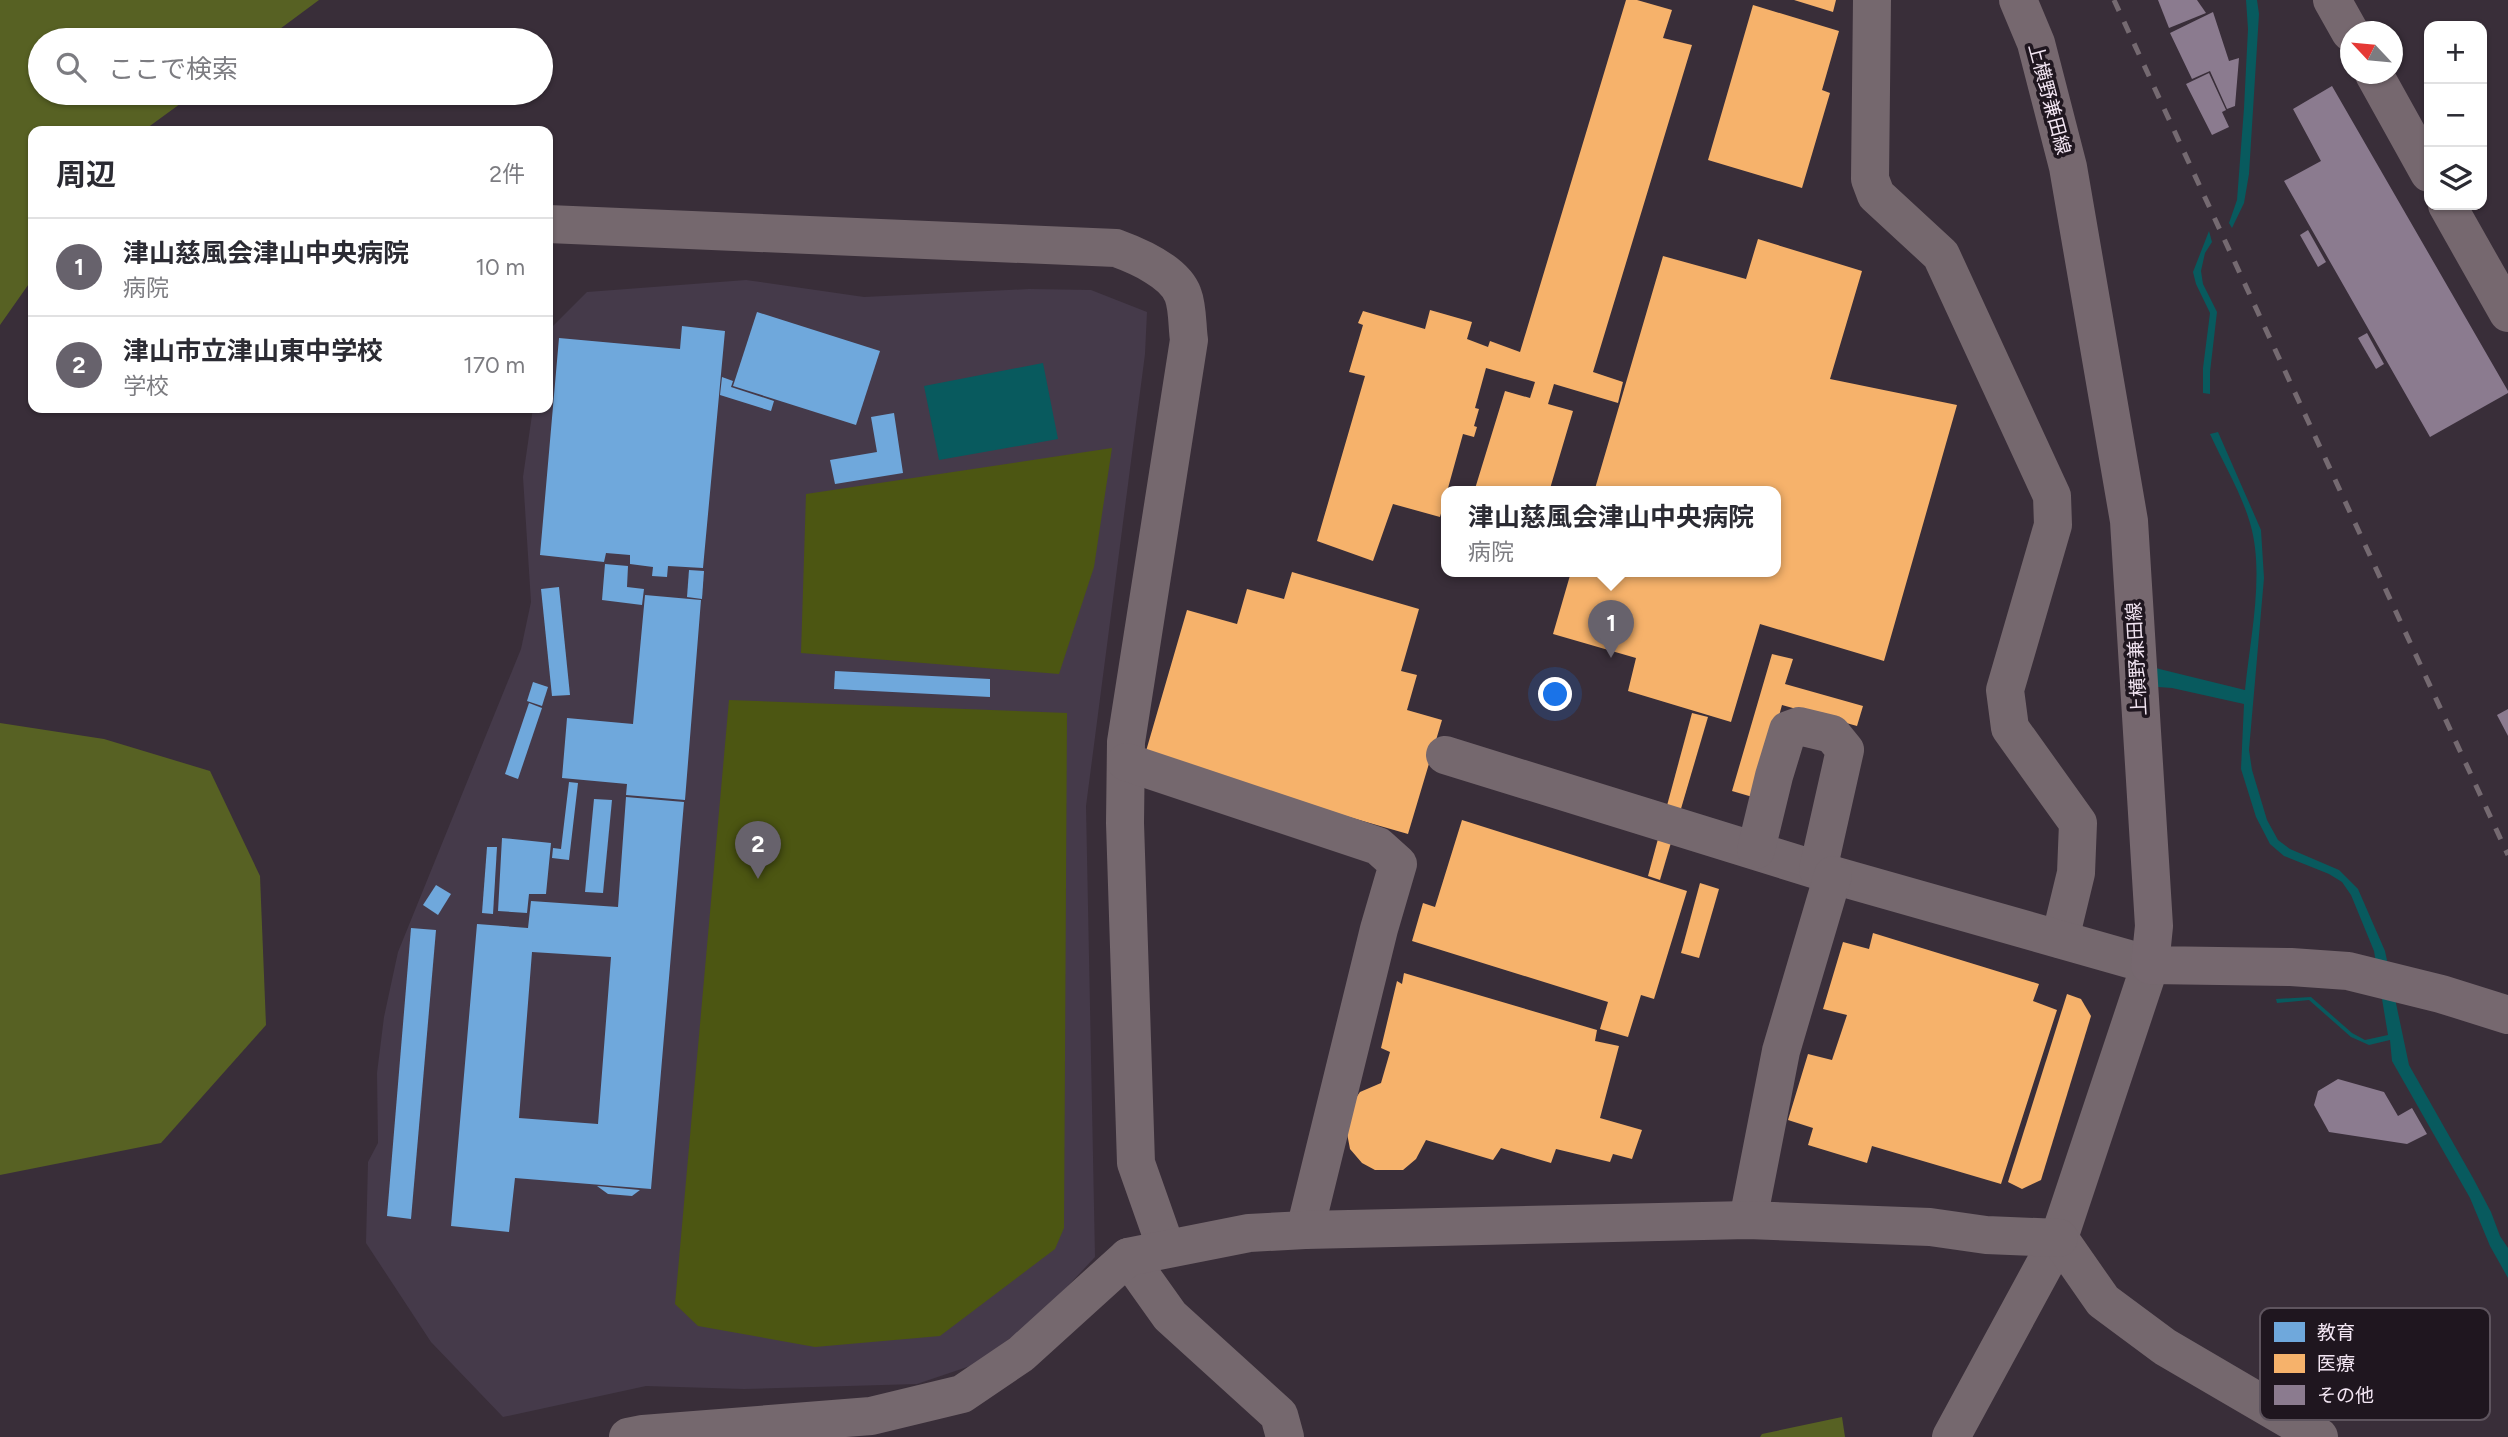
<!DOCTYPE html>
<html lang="ja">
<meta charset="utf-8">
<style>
body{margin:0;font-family:Figtree,"Noto Sans JP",sans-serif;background:#f7f7f7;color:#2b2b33}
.controls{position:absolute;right:21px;top:21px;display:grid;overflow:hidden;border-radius:14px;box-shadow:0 2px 5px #0004}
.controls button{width:63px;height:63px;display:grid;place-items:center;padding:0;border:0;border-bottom:2px solid #e1e1e2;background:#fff;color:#2b2b33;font:35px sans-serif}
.compass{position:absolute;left:2340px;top:21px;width:63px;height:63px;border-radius:50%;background:#fff;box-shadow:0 2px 5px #0004;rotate:296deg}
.you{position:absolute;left:1556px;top:695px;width:24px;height:24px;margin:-18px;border:5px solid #fff;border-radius:50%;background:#1a73e8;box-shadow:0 0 0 10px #1a73e833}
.badge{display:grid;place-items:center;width:46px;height:46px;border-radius:50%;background:#67626c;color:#fff;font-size:23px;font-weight:700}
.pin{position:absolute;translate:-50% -58px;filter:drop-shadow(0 2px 4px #0008)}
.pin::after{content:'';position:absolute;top:37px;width:24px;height:21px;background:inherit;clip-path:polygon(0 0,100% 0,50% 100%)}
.popup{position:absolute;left:1441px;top:486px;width:340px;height:91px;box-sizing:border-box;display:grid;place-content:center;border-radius:14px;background:#fff;filter:drop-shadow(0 2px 5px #0005);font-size:23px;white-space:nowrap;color:#7c7c81}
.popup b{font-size:26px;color:#2b2b33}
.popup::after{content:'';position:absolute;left:50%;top:100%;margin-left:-14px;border:14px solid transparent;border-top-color:#fff}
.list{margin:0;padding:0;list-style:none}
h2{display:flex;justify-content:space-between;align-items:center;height:91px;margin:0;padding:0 28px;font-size:30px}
h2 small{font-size:23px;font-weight:400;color:#7c7c81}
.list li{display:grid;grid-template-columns:46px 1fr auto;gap:21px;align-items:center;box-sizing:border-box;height:98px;padding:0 28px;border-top:2px solid #e1e1e2}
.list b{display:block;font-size:26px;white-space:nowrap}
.list p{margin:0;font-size:23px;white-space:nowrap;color:#7c7c81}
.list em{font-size:23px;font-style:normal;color:#7c7c81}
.icon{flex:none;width:38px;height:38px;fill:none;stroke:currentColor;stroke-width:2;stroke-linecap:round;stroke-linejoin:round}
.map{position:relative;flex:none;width:2508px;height:1437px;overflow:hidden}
.search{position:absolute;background:#fff;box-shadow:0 2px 5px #0004;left:28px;top:28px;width:525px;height:77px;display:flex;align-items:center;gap:18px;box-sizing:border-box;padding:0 24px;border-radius:38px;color:#7c7c81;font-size:26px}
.panel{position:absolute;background:#fff;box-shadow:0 2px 5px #0004;left:28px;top:126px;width:525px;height:287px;border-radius:14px}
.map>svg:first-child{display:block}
</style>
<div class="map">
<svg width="2508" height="1437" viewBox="0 0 2508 1437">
<rect width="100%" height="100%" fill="#392e39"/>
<path fill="#453a4a" d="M746 280 864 297 1029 289 1091 290 1147 312 1145 354 1086 806 1095 1257 1036 1320 973 1365 917 1384 744 1389 646 1386 503 1417 431 1342 366 1243 368 1162 378 1143 377 1073 384 1017 398 952 521 649 531 602 523 477 533 408H548V331L587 292Z"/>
<g fill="#4c5612">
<path d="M1112 448 1094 567 1059 674 801 653 806 494Z"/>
<path d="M729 700 1067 713 1064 1228 1055 1249 940 1336 815 1347 698 1326 675 1304Z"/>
</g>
<g fill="#576123">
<path d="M0 0H319L265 40H40V93H195L143 131H33V278L0 325Z"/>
<path d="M0 723 104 739 210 771 260 876 266 1025 161 1143 0 1175Z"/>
<path d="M1842 1417 1845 1437H1760L1762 1434Z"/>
</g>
<g fill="#085a5e">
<path d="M2246 0H2257L2259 14 2249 174 2244 203 2232 228 2229 223 2237 200 2244 108 2248 29Z"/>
<path d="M2209 231 2212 242 2205 253 2201 271 2203 284 2217 312 2210 372V394L2203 393V368L2210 313 2196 284 2193 272Z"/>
<path d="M1043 363 1058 439 939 460 924 386Z"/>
<path d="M2218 432 2261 530 2264 578 2249 750 2252 770 2267 820 2278 840 2290 849 2339 870 2358 889 2385 951 2409 1065 2473 1178 2491 1212 2500 1236 2508 1248V1278L2490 1246 2470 1198 2392 1061 2390 1040 2369 1045 2351 1037 2309 1000 2277 1003 2276 999 2311 997 2352 1033 2365 1040 2388 1035 2374 951 2351 895 2342 882 2329 874 2284 856 2270 844 2256 817 2241 769 2244 704 2172 688 2131 685 2135 663 2245 690C2250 638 2265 573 2250 523 2241 492 2223 463 2210 434Z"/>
</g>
<g fill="#6fa8dc" fill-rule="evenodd">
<path d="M757 312 880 351 856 425 733 386Z"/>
<path d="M682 326 725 331 703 568 668 566 667 577 652 576 653 567 630 564V555L606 553 604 562 540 555 559 338 680 349Z"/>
<path d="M722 377 733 381 731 387 774 401 771 411 720 395Z"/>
<path d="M894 413 903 473 835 484 830 460 877 452 871 417Z"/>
<path d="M605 564 628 566 627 587 644 589 642 605 602 600Z"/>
<path d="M689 570 704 571 702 599 687 597Z"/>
<path d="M559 587 570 695 552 696 541 589Z"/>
<path d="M645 595 701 600 685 800 626 795 627 784 562 778 567 718 633 724Z"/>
<path d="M835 671 990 679V697L834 689Z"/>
<path d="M533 682 548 687 542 706 527 701Z"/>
<path d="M529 703 542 708 518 779 505 774Z"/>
<path d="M569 782 578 783 569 860 552 858 553 848 561 849Z"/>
<path d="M626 797 684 802 651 1189 515 1178 509 1232 451 1226 477 924 528 928 531 901 618 907ZM532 952 611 957 598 1124 519 1118Z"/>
<path d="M594 799 612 800 603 893 585 892Z"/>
<path d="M502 838 551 843 546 894H529L527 913 498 911Z"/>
<path d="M487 847H497L493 914 482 913Z"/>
<path d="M436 885 451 894 438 915 423 905Z"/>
<path d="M411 928 436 930 411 1219 387 1216Z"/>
<path d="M597 1186 640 1190 632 1196 608 1194Z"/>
</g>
<g fill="#f6b26b">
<path d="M1626 0H1637L1672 10 1663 38 1692 45 1593 372 1623 382 1618 403 1554 384 1548 404 1573 411 1549 492H1474L1505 391 1530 398 1535 382 1486 368 1475 408 1479 409 1474 426 1477 427 1474 437 1463 434 1440 517 1393 504 1373 561 1317 541 1365 376 1349 372 1363 325 1358 323 1363 311 1425 329 1430 310 1472 322 1467 339 1488 347 1490 341 1520 352Z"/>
<path d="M1794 0H1836L1833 12Z"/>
<path d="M1753 5 1839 31 1822 90 1830 93 1802 188 1708 160Z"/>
<path d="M1758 239 1862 271 1830 379 1957 405 1884 661 1760 624 1731 722 1628 691 1636 658 1553 634 1571 572H1776V492H1594L1663 256 1746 279Z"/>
<path d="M1292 572 1419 609 1401 671 1417 675 1407 710 1442 720 1408 834 1144 758 1187 610 1237 624 1247 589 1284 599Z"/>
<path d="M1772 654 1793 659 1785 684 1863 706 1857 726 1782 705 1756 798 1732 791Z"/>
<path d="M1692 713 1708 717 1660 880 1648 876Z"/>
<path d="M1462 820 1687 891 1654 999 1641 995 1628 1037 1600 1029 1608 1002 1412 941 1423 903 1435 907Z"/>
<path d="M1700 883 1719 889 1699 958 1681 953Z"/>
<path d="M1873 933 2039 984 2033 1001 2057 1010 2001 1184 1872 1146 1867 1163 1808 1145 1813 1128 1788 1120 1808 1054 1832 1060 1847 1015 1823 1009 1843 942 1869 949Z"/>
<path d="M1404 973 1597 1030 1595 1041 1619 1046 1600 1118 1642 1130 1632 1159 1613 1154 1610 1162 1556 1149 1551 1163 1501 1148 1493 1160 1426 1140 1416 1159 1403 1170H1375L1362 1163 1350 1149 1346 1128 1351 1105 1360 1092 1381 1083 1390 1052 1381 1048 1397 981 1402 984Z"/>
<path d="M2067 994 2081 999 2091 1016 2041 1180 2022 1189 2008 1182Z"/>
</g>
<g fill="#8b7b8f">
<path d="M2158 0H2197L2206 13 2169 28Z"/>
<path d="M2213 12 2229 61 2239 58 2235 106 2227 109 2210 71 2192 79 2170 33Z"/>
<path d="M2209 73 2226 110 2222 112 2229 127 2212 135 2186 84Z"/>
<path d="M2332 86 2508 391V393L2430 437 2284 181 2321 161 2293 109Z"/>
<path d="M2308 230 2326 262 2318 267 2300 235Z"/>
<path d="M2367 333 2384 364 2376 369 2358 338Z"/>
<path d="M2508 709V736L2497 715Z"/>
<path d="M2338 1079 2384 1092 2398 1116 2412 1108 2427 1134 2407 1144 2329 1132 2314 1105 2318 1091Z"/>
</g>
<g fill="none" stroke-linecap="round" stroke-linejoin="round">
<g stroke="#75686e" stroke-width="38">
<path d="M1872 0 1870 179 1876 195 1941 255 2052 496 2053 525 2005 690 2010 728 2078 823 2076 873 2060 939"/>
<path d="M548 224 1116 248C1138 256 1175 272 1183 295 1188 308 1187 327 1189 340L1126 742 1125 823 1136 1163 1166 1248"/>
<path d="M1445 755 1833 875 2150 965 2059 1238 1951 1437"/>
<path d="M1126 762 1378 846 1398 864 1379 929 1305 1230"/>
<path d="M1756 850 1774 776 1788 730 1799 726 1832 734 1845 750 1818 870"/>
<path d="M1748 1220 1781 1051 1833 875"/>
<path d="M2059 1238 2103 1301 2165 1347 2319 1437"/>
<path d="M1128 1257 1170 1316 1279 1415 1285 1437"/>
<path d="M628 1437 643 1434 871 1416 962 1394 1021 1354 1128 1257 1249 1233 1305 1230 1748 1220 1930 1227 1986 1235 2059 1238"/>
</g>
<g stroke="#76686f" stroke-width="38">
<path d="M2018 0 2036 43 2068 167 2129 521 2154 926 2150 965 2291 967 2348 971 2441 994 2508 1015"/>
<path d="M2332 0 2350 32"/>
<path d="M2374 74 2429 173"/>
<path d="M2447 205 2508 313"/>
</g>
<path stroke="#756a71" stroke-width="5" stroke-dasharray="12 12" stroke-linecap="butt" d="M2114 0 2508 855"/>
</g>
<g text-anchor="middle" stroke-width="7" stroke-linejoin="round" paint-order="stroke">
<g font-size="19" fill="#f2e5f2" stroke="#1f161f">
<text transform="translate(2050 99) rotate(75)" y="7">上横野兼田線</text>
<text transform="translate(2136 659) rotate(-93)" y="7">上横野兼田線</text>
</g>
</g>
<rect x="2260" y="1308" width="230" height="112" rx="10" fill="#1f161f" stroke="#5e545e" stroke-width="2"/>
<rect x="2274" y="1322" width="31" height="20" fill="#6fa8dc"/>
<rect x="2274" y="1354" width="31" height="19" fill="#f6b26b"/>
<rect x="2274" y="1385" width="31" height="20" fill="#8b7b8f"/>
<g font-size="19" fill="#f2e5f2">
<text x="2317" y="1339">教育</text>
<text x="2317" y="1370">医療</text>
<text x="2317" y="1402">その他</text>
</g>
</svg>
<div class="controls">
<button>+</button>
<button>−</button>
<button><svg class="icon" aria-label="layers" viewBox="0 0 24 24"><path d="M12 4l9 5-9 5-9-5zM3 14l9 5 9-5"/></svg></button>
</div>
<svg class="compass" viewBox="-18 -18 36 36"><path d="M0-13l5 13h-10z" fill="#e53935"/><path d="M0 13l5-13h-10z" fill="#7c7c81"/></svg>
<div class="you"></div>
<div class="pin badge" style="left:1611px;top:658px">1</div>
<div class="popup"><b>津山慈風会津山中央病院</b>病院</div>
<div class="pin badge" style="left:758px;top:879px">2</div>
<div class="search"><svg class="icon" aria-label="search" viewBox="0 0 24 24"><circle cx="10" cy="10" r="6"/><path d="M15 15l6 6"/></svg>ここで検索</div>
<section class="panel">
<h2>周辺<small>2件</small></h2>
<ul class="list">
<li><span class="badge">1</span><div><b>津山慈風会津山中央病院</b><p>病院</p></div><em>10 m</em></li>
<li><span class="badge">2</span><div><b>津山市立津山東中学校</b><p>学校</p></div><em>170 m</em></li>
</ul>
</section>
</div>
